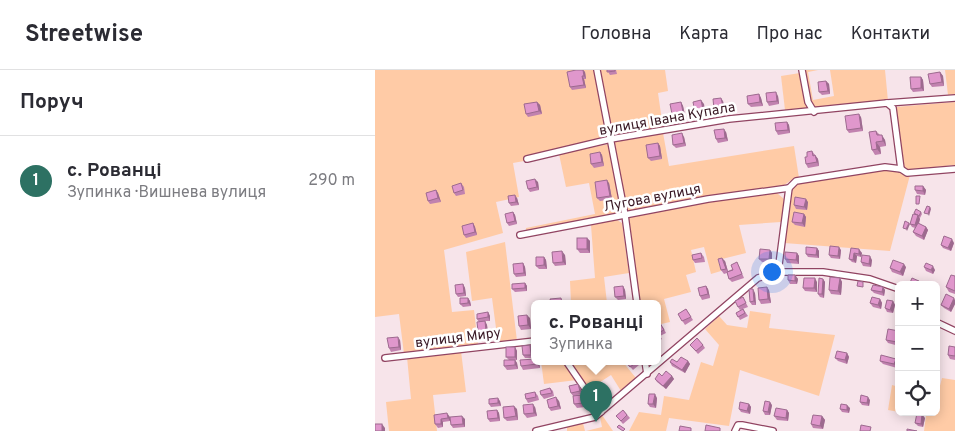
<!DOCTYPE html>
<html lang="uk">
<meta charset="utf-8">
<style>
body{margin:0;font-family:Overpass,sans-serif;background:#f2f2f3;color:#2b2b33}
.controls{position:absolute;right:15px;bottom:15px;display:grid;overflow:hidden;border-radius:8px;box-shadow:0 2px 12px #0003}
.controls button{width:45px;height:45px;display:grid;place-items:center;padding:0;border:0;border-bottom:1px solid #e1e1e2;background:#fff;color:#2b2b33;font:25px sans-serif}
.you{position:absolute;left:396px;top:201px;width:18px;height:18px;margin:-12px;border:4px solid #fff;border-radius:50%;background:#1a73e8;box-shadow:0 0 0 8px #1a73e833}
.badge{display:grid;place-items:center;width:32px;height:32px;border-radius:50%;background:#2d7163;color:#fff;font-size:16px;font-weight:700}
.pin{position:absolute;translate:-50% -41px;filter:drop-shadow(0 1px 2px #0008)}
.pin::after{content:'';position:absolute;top:26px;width:18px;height:15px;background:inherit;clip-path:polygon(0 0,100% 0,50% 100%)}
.popup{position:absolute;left:156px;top:230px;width:130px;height:65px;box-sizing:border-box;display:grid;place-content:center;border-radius:8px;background:#fff;filter:drop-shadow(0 1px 4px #0005);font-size:16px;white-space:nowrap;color:#7c7c81}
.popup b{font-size:19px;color:#2b2b33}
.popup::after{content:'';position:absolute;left:50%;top:100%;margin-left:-10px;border:10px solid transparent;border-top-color:#fff}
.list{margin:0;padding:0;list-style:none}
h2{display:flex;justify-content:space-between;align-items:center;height:65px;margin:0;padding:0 20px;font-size:21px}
h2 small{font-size:16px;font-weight:400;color:#7c7c81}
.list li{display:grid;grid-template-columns:32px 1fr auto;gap:15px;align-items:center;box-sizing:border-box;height:90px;padding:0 20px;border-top:1px solid #e1e1e2}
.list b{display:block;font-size:19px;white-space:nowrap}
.list p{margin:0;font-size:16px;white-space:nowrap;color:#7c7c81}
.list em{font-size:16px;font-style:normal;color:#7c7c81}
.icon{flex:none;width:28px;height:28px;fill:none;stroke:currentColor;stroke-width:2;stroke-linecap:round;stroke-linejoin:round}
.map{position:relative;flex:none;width:580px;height:361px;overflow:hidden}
header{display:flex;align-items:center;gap:30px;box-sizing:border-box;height:70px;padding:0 25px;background:#fff;border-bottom:1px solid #e1e1e2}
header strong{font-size:24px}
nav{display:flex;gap:28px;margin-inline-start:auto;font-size:18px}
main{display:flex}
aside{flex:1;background:#fff}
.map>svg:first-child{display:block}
</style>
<header>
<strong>Streetwise</strong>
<nav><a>Головна</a><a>Карта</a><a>Про нас</a><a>Контакти</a></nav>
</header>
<main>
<aside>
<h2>Поруч<small></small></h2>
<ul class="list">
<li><span class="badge">1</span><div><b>с. Рованці</b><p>Зупинка · Вишнева вулиця</p></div><em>290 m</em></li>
</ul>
</aside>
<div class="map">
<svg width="580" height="361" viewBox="0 0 580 361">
<rect width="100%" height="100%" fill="#f7e4ea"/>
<g fill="#ffcba6">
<path d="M0 0H219L233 68 149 87V91L138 93 144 127 121 132 128 163 69 180 77 242 99 240 103 275 29 284 24 244 0 247Z"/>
<path d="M224 0H290L293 21 283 23 288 58 238 67Z"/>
<path d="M428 0H443L433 2 438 30 459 26 455 0H510L513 31 439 39 435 31Z"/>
<path d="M570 0H580V24L573 25Z"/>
<path d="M425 3 436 40H410L406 6Z"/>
<path d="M580 32V95L532 100 528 97 520 37Z"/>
<path d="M288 63 294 96 419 76 424 108H419L408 116 252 142 239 71Z"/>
<path d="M234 74 248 142 151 162V158L220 144 214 113 191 117 184 84Z"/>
<path d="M510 100 524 101 530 106 535 105 515 181 409 173 418 118 422 113Z"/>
<path d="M402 123 409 129 406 152 364 155 371 183 343 190 346 201 336 204 329 177 316 180 321 202 311 205 316 222 289 229 295 252 282 255V233H264L253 148 333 131Z"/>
<path d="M242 150 247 153 254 203 229 207 232 233H196L195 211 220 208 216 155Z"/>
<path d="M130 172 142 271 123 273 117 228 97 231 91 182Z"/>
<path d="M375 241 396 244 394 258 460 265 444 326 365 300 354 356 294 348 291 361H254L264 342 286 345 289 326 314 330 326 292 338 296 344 275 330 259 344 246 352 255 372 258Z"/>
<path d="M86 281 91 322 58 325 62 361H14L11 332 36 329 32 287Z"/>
<path d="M166 291H188L202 310 169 314Z"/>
<path d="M193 291H247L261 308 246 321 236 305 219 316 231 334 225 338Z"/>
<path d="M567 308 580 310V361H549L551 346 528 342H561V331Z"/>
<path d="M517 315 524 317V342L513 340Z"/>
<path d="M227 345 238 361H211L227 357 225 347Z"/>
<path d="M208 353 210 361H192V357Z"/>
</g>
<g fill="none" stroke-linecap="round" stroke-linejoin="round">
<g stroke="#914462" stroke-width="8">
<g id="minor">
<path d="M222 0 250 145 262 233"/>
<path d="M427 0 433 32 439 42"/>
<path d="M512 33 580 28"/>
<path d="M152 89 236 69 354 49 512 33 518 38 526 99"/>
<path d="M145 165 333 129 414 118"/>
<path d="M403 202 414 118 421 111 510 97 526 99 532 103 580 99"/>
<path d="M561 252 580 261"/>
<path d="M10 288 160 271"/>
<path d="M191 291 226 342"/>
<path d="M270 291 272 304"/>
<path d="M161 361 220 347 383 208 403 202H448L495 209 524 219"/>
<path d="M360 361 363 355H367L398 361"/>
</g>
</g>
<use href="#minor" stroke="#fff" stroke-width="5.5"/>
</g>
<g fill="#c182af">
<path d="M201 0H208L210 2 211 9H209L211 18 197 20 195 17Z"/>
<path d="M232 0H241L242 4 235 5Z"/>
<path d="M565 2 568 6 569 16 557 17 555 14Z"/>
<path d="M546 7 548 10 549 21 538 22 536 19Z"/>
<path d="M451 11 454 14 455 24 447 25 444 22Z"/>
<path d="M384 24 386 28 388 36 376 37 373 34Z"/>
<path d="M403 26 404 34 394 36 392 32Z"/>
<path d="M348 31 350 41 342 42 339 39Z"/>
<path d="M162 32 165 35 167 44 153 47 151 44Z"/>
<path d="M306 32 308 36 310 45 300 47 297 44Z"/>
<path d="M329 34 330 44 322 45 320 42Z"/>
<path d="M486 47 488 61 474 63 472 60Z"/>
<path d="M412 52 414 55 415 63 403 65 401 61Z"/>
<path d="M501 61 510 70 511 76 505 77 506 84 500 85 497 80Z"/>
<path d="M351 62 353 71 343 73 341 69Z"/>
<path d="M309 67 311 76 301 78 298 75Z"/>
<path d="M283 73 285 76 287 89 276 91 273 88Z"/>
<path d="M437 81 443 89 444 96 433 98 431 94 432 87Z"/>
<path d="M225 82 227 85 229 96 219 98 216 94Z"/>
<path d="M163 112 164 120 155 122 153 119Z"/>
<path d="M86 113 89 117 90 124 81 126 79 123Z"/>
<path d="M234 113 237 129 225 131 222 128Z"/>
<path d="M548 116 551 120 550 125 542 124 540 120Z"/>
<path d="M61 120 63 123 66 132 55 134 53 131Z"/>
<path d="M142 128 144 135 136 136 134 133Z"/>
<path d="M433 132 432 140 421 139 419 135Z"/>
<path d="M138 142 140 145 142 154 134 156 132 153Z"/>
<path d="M546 142 547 144 545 148 544 147 545 149 544 154 551 157 553 160 549 170 541 166 538 162 540 158 537 157 535 154 540 144 539 143Z"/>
<path d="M429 144 431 147 430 157 420 155 417 152Z"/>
<path d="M98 153 100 157 102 165 91 168 89 165Z"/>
<path d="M212 168 215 171V183H205L202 179Z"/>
<path d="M579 173 576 181 568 178 566 175Z"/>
<path d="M442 178 444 181V188L433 187 431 184Z"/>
<path d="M476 178 487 183 486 187 482 186 481 193 477 192 474 189Z"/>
<path d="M395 180 397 183V193L387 192 384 189Z"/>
<path d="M466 180 465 189 456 188 454 185Z"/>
<path d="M326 183 329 187 330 192 320 193 318 190Z"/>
<path d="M422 183 424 186V194L412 193 410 189Z"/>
<path d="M190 185 191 195 180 196 178 193Z"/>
<path d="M169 187 171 190 172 199H164L161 196Z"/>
<path d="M497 190 496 197 488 196 486 192Z"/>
<path d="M350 191 353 201 364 196 369 208 357 212 354 209 352 203 349 204 346 200Z"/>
<path d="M148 193 150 197 151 206 141 207 139 204Z"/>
<path d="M531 197 528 206 517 202 515 198Z"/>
<path d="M549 197 560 200 558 204 551 201Z"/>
<path d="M420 205 423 209 422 214H415L413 210Z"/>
<path d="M580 206V224L574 222 571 217Z"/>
<path d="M465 208 467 212 466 225 456 224 454 220Z"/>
<path d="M448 209 450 212 449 228 445 227 443 224Z"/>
<path d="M442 212V222L430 221 428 218Z"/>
<path d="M150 213 152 216V221L140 222 137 219Z"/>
<path d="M88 214 90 218 91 226 83 227 81 224Z"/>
<path d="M248 216 250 220 251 229 243 230 240 227Z"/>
<path d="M331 216 333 219 335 228 327 230 325 226Z"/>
<path d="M508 217 510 220 509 226 499 223 496 220Z"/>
<path d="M394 220 396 233 386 234 384 230Z"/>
<path d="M380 223 381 235H377L375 232Z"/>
<path d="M368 227 373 237 365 240 363 237Z"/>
<path d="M93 228 95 231 96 236 88 237 85 234Z"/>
<path d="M505 229 507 233 506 239 498 237 495 233Z"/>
<path d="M580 230V234L576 242 569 238 566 235Z"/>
<path d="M518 231 520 235 518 243 512 242 510 238Z"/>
<path d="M311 239 318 250 310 255 303 244Z"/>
<path d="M368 239 373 246 365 250 361 243Z"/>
<path d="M113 242 115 246V251H110L112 255 113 264 105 265 103 261 104 252 102 249Z"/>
<path d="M155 248 156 259 146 260 144 256Z"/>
<path d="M282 255 288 257 291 263 285 266 287 269 282 272Z"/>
<path d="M524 261V276L513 273 511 270Z"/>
<path d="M25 270 26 280 16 282 14 278Z"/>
<path d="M155 275 158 278V288H150L148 285Z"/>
<path d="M315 275H328L330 278 323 284Z"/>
<path d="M140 277 142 281V290H140L142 293 143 299 132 300 129 296 134 290 131 287Z"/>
<path d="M580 277V290L575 289 573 285Z"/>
<path d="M472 283 474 287 472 294 463 291 460 288Z"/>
<path d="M160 291H163L164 292 165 298 148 300 146 296Z"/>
<path d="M250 291H261L264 295 258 300Z"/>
<path d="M313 291 315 294 310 303 297 296 295 292Z"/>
<path d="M505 291 523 292 522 298 508 294Z"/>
<path d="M287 306H297L299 309 291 319 282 312 280 309Z"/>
<path d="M226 312 234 324 228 328 220 316Z"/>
<path d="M203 314 205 317 207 324 202 325H206L209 328 210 337 202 338 199 334 198 326 196 323Z"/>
<path d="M175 318 178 321 179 326 169 329 166 325Z"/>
<path d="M160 322 163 326 164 330 153 333 151 329Z"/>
<path d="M282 328 281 338 275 337 273 334Z"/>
<path d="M495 330 494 336 487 335 485 332Z"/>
<path d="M125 331 126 336 116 337 114 334Z"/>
<path d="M184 331 186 339 176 341 174 338Z"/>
<path d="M374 334 376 337 375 344 366 342 364 339Z"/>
<path d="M397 335 395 345H390L388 341Z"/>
<path d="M160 337 162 346 152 348 149 344Z"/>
<path d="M475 338 474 343 467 342 465 339Z"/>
<path d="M142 339 143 350 132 351 129 348Z"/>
<path d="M122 340 124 343 125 351 115 352 113 349Z"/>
<path d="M248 340 255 348 248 354 241 346Z"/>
<path d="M412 340 414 343 413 351 402 350 399 346Z"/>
<path d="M59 345 75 347V351L68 352V357L63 358 60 354Z"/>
<path d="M447 346 450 350 448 359 438 358 436 354Z"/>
<path d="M550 348 548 357 543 356 540 353Z"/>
<path d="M90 349V357L78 358 76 355Z"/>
</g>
<g fill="#9d6a8f">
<path d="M208 0 210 2 211 9 209 6Z"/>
<path d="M565 2 568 6 569 16 567 12Z"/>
<path d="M207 6 209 9 211 18 209 15Z"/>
<path d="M546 7 548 10 549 21 546 18Z"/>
<path d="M451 11 454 14 455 24 453 21Z"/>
<path d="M401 22 403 26 404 34 402 31Z"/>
<path d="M384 24 386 28 388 36 385 32Z"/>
<path d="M346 28 348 31 350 41 348 37Z"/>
<path d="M326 30 329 34 330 44 328 40Z"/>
<path d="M162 32 165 35 167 44 164 41Z"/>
<path d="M306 32 308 36 310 45 308 42Z"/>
<path d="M484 44 486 47 488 61 486 58Z"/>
<path d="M412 52 414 55 415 63 413 60Z"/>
<path d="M349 59 351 62 353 71 350 68Z"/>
<path d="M307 63 309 67 311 76 309 73Z"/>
<path d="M507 65 510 70 511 76 508 71Z"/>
<path d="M501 72 505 77 506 84 502 79Z"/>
<path d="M283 73 285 76 287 89 285 86Z"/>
<path d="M225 82 227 85 229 96 227 92Z"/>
<path d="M440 85 443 89 444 96 442 92Z"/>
<path d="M160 109 163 112 164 120 162 117Z"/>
<path d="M232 110 234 113 237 129 235 126Z"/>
<path d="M548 116 551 120 550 125 548 121Z"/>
<path d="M61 120 63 123 66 132 63 128Z"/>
<path d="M140 125 142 128 144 135 141 132Z"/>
<path d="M431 129 433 132 432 140 429 137Z"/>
<path d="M555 137 556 139 554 146 553 144Z"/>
<path d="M138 142 140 145 142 154 140 151Z"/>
<path d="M429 144 431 147 430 157 427 153Z"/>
<path d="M543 145 545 149 542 158 540 155Z"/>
<path d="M98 153 100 157 102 165 100 162Z"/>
<path d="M534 153 535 154 532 161 531 159Z"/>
<path d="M551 157 553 160 549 170 547 166Z"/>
<path d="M212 168 215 171V183L212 179Z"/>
<path d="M577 169 579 173 576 181 573 178Z"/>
<path d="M464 177 466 180 465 189 463 186Z"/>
<path d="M442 178 444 181V188L441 185Z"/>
<path d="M484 179 487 183 486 187 484 184Z"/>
<path d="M395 180 397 183V193L394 189Z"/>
<path d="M187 181 190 185 191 195 188 192Z"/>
<path d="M422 183 424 186V194L421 190Z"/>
<path d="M479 183 482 186 481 193 478 190Z"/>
<path d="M495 186 497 190 496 197 494 194Z"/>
<path d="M169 187 171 190 172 199 169 195Z"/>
<path d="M347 188 350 191 353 202 351 199Z"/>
<path d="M148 193 150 197 151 206 149 203Z"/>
<path d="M529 194 531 197 528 206 525 202Z"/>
<path d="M558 196 560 200 558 204 556 200Z"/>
<path d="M420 205 423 209 422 214 420 211Z"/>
<path d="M440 208 442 212V222L439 218Z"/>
<path d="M465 208 467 212 466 225 463 221Z"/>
<path d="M448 209 450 212 449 228 447 224Z"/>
<path d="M150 213 152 216V221L150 218Z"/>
<path d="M88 214 90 218 91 226 89 223Z"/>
<path d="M248 216 250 220 251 229 249 226Z"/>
<path d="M331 216 333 219 335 228 333 224Z"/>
<path d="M392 217 394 220 396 233 393 229Z"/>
<path d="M508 217 510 220 509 226 507 222Z"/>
<path d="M378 219 380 223 381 235 379 231Z"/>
<path d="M93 228 95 231 96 236 93 233Z"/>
<path d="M579 228 580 230V234L576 242 574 239Z"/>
<path d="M505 229 507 233 506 239 503 235Z"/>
<path d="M518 231 520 235 518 243 515 240Z"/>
<path d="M113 242 115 246V251L113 247Z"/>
<path d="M152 245 155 248 156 259 153 255Z"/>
<path d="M110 251 112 255 113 264 111 261Z"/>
<path d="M23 267 25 270 26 280 24 277Z"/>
<path d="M155 275 158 278V288L156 285Z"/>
<path d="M140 277 142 281V290L140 287Z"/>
<path d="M472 283 474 287 472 294 470 290Z"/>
<path d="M521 289 523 292 522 298 519 294Z"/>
<path d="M140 290 142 293 143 299 140 295Z"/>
<path d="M162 291H163L164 292 165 298 162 294Z"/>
<path d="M313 291 315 294 310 303 307 300Z"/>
<path d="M297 306 299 309 291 319 288 316Z"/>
<path d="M203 314 205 317 207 324 205 321Z"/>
<path d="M280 324 282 328 281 338 278 334Z"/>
<path d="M206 325 209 328 210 337 208 333Z"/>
<path d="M181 327 184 331 186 339 183 336Z"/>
<path d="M493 327 495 330 494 336 492 333Z"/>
<path d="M123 328 125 331 126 336 123 333Z"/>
<path d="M395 332 397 335 395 345 393 342Z"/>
<path d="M158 334 160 337 162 346 159 343Z"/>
<path d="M374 334 376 337 375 344 372 341Z"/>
<path d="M472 335 475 338 474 343 472 340Z"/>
<path d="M139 336 142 339 143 350 141 346Z"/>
<path d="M122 340 124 343 125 351 123 348Z"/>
<path d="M412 340 414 343 413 351 411 348Z"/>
<path d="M72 343 75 347V351L73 348Z"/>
<path d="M547 344 550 348 548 357 546 354Z"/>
<path d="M87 346 90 349V357L88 354Z"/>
<path d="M447 346 450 350 448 359 445 356Z"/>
<path d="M66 349 68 352V357L66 354Z"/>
<path d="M7 354 10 358V361H7Z"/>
</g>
<g fill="#e097cc" stroke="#9d6a8f">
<path d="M201 0H208L209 6H207L209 15 195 17 192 2Z"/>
<path d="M232 0H240V1L232 2Z"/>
<path d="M565 2 567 12 555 14 553 4Z"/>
<path d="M535 7H546V18L536 19Z"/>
<path d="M451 11 453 21 444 22 443 12Z"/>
<path d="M401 22 402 31 392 32 391 23Z"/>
<path d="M384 24 385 32 373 34 372 26Z"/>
<path d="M346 28 348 37 339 39 338 29Z"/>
<path d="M326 30 328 40 320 42 318 32Z"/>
<path d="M162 32 164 41 151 44 149 34Z"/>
<path d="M306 32 308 42 297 44 295 34Z"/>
<path d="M484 44 486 58 472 60 470 46Z"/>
<path d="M412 52 413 60 401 61 400 53Z"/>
<path d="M349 59 350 68 341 69 339 60Z"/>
<path d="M501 61 502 65H507L508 71 501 72 502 79 497 80 494 62Z"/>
<path d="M307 63 309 73 298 75 297 65Z"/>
<path d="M283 73 285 86 273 88 271 75Z"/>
<path d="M437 81 438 86 440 85 442 92 431 94 430 87H432V82Z"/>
<path d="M225 82 227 92 216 94 215 84Z"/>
<path d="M160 109 162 117 153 119 151 111Z"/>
<path d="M232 110 235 126 222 128 220 112Z"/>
<path d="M86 113 88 120 79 123 77 116Z"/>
<path d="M540 116H548V121L540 120Z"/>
<path d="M61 120 63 128 53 131 51 123Z"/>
<path d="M140 125 141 132 134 133 133 126Z"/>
<path d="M541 126H545L544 134H541Z"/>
<path d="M420 127 431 129 429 137 419 135Z"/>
<path d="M552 136 555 137 553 144 549 143Z"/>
<path d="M541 139 546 142 544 146 539 143Z"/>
<path d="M138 142 140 151 132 153 130 144Z"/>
<path d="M419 142 429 144 427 153 417 152Z"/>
<path d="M538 144 543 145 540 155 535 154Z"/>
<path d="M530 151 534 153 531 159 528 158Z"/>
<path d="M98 153 100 162 89 165 87 156Z"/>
<path d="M543 153 551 157 547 166 538 162Z"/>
<path d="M569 166 577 169 573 178 566 175Z"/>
<rect x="202" y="168" width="10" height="11"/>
<path d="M455 176 464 177 463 186 454 185Z"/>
<path d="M431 177 442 178 441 185 431 184Z"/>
<path d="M476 178 484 179V184L479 183 478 190 474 189Z"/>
<path d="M385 179 395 180 394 189H384Z"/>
<path d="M187 181 188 192 178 193 177 182Z"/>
<path d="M410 182 422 183 421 190 410 189Z"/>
<path d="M326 183 327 188 318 190 317 185Z"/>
<path d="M487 185 495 186 494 194 486 192Z"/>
<path d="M161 187H169V195L161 196Z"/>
<path d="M347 188 351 199 346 200 343 189Z"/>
<path d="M518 190 529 194 525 202 515 198Z"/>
<path d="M362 192 367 204 354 209 352 202 358 200 356 195Z"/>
<path d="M148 193 149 203 139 204 138 194Z"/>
<path d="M551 193 558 196 556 200 549 197Z"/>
<path d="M413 205H420V211L413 210Z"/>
<path d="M576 205 580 206V221L571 217Z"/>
<path d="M455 207 465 208 463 221 454 220Z"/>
<path d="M429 208H440L439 218H428Z"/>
<path d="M444 208 448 209 447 224H443Z"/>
<path d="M537 208 544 211 542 215H534Z"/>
<path d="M483 211 488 212V217L482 216Z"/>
<path d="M150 213V218L137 219V214Z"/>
<path d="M88 214 89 223 81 224 80 215Z"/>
<path d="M498 215 508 217 507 222 496 220Z"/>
<path d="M248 216 249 226 240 227 239 217Z"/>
<path d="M331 216 333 224 325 226 323 218Z"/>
<path d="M392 217 393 229 384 230 383 218Z"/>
<path d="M374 219H378L379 231 375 232Z"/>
<path d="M571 224 579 228 574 239 566 235Z"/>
<path d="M368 227 371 233 363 237 360 231Z"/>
<path d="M497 227 505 229 503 235 495 233Z"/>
<path d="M85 228H93V233L85 234Z"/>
<path d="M186 228 187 233H167L176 232 175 229Z"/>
<path d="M512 230 518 231 515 240 510 238Z"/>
<path d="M311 239 316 247 307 251 303 244Z"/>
<path d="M368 239 370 243 363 247 361 243Z"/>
<path d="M113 242V247L102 249V244Z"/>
<path d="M152 245 153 255 144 256 143 246Z"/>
<path d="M110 251 111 261H103L102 252Z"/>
<path d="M285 253 289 260 283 263 284 266 282 267V255Z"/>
<path d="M513 259 524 261 522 272 511 270Z"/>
<path d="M23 267 24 277 14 278 12 268Z"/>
<path d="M322 268 328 275 321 281 315 275Z"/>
<path d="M155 275 156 285H148L147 276Z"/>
<path d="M574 276 580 277V286L573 285Z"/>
<rect x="131" y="277" width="9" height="10"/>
<path d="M462 281 472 283 470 290 460 288Z"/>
<path d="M506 285 521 289 519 294 505 291Z"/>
<path d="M306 287 313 291 307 300 295 292 297 289 302 292Z"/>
<path d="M160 289V291H162V294L146 296 145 290Z"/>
<path d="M129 290H140V295L129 296Z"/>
<path d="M250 291H261L262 292 255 297Z"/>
<path d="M291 301 297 306 288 316 280 309 284 303 287 306Z"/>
<path d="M226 312 232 321 226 325 220 316Z"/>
<path d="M203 314 205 321 196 323 194 316Z"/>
<path d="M175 318 177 323 166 325 165 321Z"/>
<path d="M160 322 161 327 151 329 150 324Z"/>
<path d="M274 324H280L278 334H273Z"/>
<path d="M206 325 208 333 199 334 198 326Z"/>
<path d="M486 325 493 327 492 333 485 332Z"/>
<path d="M181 327 183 336 174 338 172 330Z"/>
<path d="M123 328V333L114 334V329Z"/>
<path d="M390 331 395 332 393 342 388 341Z"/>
<path d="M365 332 374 334 372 341 364 339Z"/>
<path d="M158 334 159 343 149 344 148 335Z"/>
<path d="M466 334 472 335V340L465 339Z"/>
<path d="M139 336 141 346 129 348 128 337Z"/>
<path d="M401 338 412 340 411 348 399 346Z"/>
<path d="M122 340 123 348 113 349 112 341Z"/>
<path d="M248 340 252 345 246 351 241 346Z"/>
<path d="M72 343 73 348 66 349V354H60L59 345Z"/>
<path d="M542 343 547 344 546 354 540 353Z"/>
<path d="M438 345 447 346 445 356 436 354Z"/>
<path d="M87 346 88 354 76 355 75 347Z"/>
<rect x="0" y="354" width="7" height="7"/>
<path d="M244 355 250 359 248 361 242 357Z"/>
<path d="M331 355 345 358V361H330Z"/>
<path d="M486 355 496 357 495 361H485Z"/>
<path d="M305 356 316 358V361H304Z"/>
<path d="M532 359 542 361H532Z"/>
</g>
<g text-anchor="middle" stroke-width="5" stroke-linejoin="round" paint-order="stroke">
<g font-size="14" fill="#381723" stroke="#fff">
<text transform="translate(292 48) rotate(-10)" y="5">вулиця Івана Купала</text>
<text transform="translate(277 127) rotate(-11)" y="5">Лугова вулиця</text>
<text transform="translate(83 267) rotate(-7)" y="5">вулиця Миру</text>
</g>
</g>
</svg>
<div class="controls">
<button>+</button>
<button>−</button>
<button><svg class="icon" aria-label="locate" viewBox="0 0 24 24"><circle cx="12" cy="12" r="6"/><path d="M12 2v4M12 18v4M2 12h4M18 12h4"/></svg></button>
</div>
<div class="you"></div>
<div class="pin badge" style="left:221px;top:352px">1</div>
<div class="popup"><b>с. Рованці</b>Зупинка</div>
</div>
</main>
